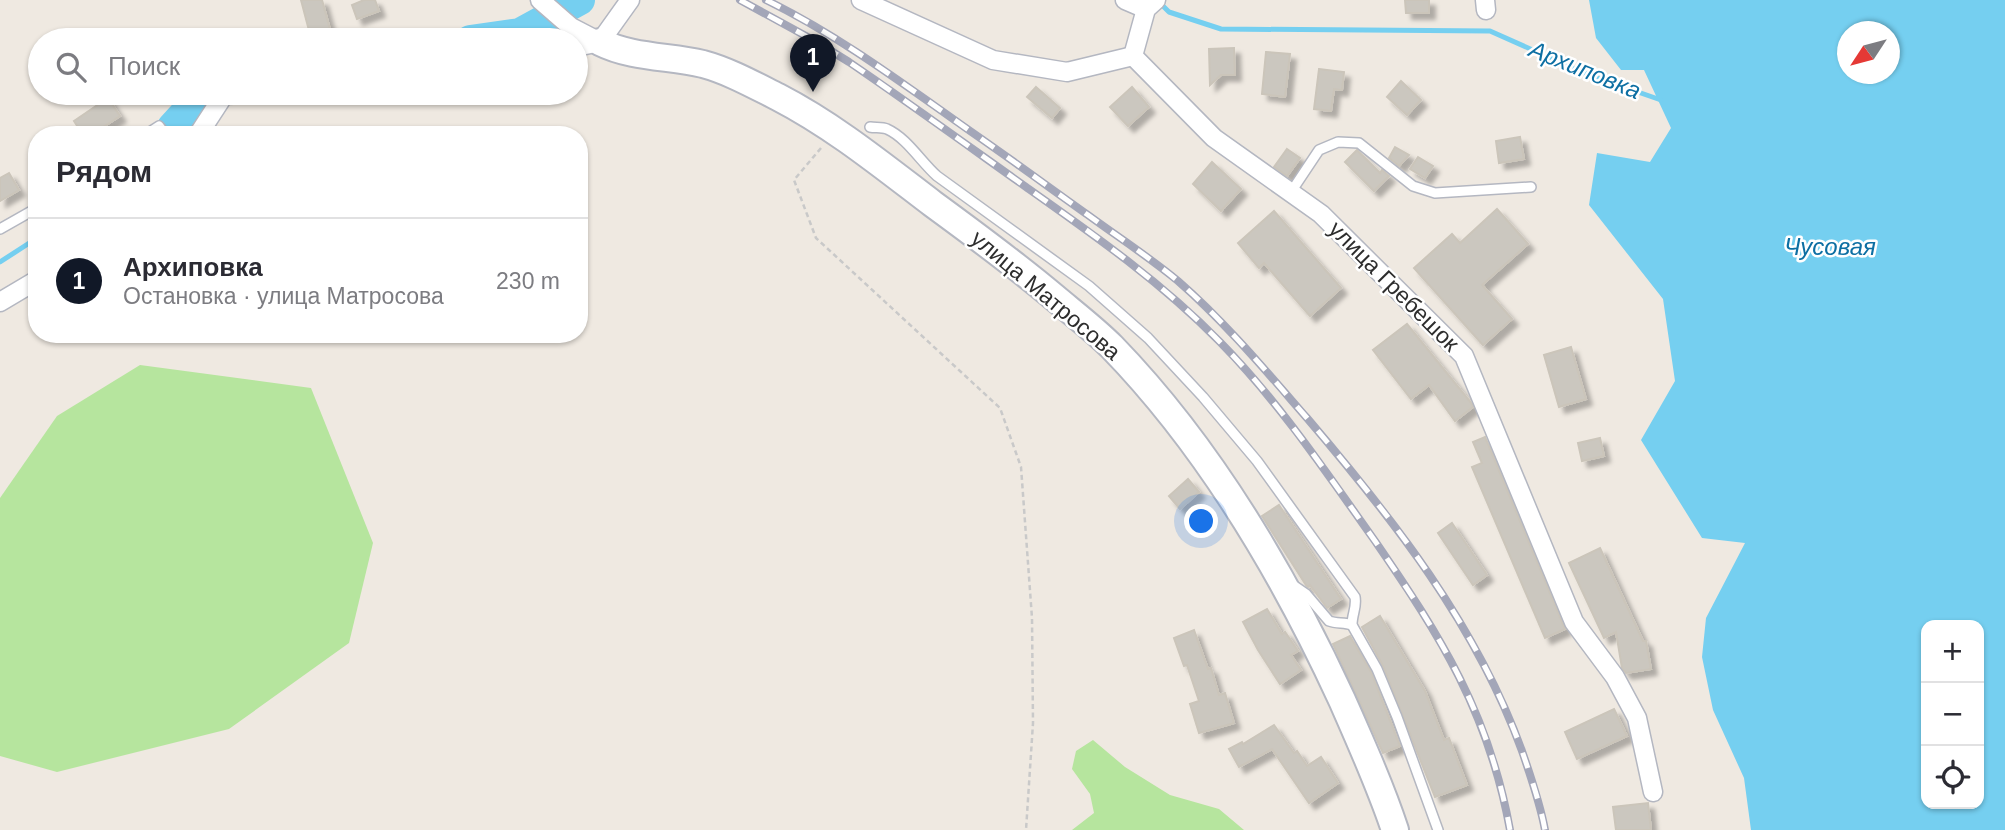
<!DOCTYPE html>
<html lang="ru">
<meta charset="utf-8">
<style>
body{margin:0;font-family:Arial,sans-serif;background:#f7f7f7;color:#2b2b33}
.controls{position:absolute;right:21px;bottom:21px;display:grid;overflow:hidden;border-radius:14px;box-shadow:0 2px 5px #0004}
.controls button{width:63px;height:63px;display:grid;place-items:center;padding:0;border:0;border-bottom:2px solid #e1e1e2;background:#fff;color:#2b2b33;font:35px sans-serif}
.compass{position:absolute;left:1837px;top:21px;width:63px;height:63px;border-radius:50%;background:#fff;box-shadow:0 2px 5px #0004;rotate:234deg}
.you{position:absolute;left:1202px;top:522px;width:24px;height:24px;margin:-18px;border:5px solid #fff;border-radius:50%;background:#1a73e8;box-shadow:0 0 0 10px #1a73e833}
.badge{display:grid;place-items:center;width:46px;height:46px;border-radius:50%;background:#111827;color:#fff;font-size:23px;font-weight:700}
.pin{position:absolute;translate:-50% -58px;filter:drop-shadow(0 2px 4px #0008)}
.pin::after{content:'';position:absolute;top:37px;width:24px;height:21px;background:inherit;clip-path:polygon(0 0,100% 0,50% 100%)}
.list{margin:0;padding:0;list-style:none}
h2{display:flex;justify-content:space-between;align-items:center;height:91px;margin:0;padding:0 28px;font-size:30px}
h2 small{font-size:23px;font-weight:400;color:#7c7c81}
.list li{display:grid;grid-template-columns:46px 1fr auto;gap:21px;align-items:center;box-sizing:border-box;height:126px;padding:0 28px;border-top:2px solid #e1e1e2}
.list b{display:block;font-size:26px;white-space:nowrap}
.list p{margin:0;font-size:23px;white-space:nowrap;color:#7c7c81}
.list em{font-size:23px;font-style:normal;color:#7c7c81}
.icon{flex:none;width:38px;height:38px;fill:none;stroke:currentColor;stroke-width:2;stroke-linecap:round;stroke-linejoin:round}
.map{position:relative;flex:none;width:2005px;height:830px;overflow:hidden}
.search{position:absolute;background:#fff;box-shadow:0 2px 5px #0004;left:28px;top:28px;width:560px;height:77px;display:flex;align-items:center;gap:18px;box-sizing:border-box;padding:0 24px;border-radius:38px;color:#7c7c81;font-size:26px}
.panel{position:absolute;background:#fff;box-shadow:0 2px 5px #0004;left:28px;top:126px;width:560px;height:217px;border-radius:28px}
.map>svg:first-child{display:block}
</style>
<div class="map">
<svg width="2005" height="830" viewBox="0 0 2005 830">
<defs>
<filter id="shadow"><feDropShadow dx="6" dy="6" stdDeviation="2" flood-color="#0004"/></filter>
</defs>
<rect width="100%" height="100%" fill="#efe9e1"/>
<g fill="#b6e59e">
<path d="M140 365 311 388 373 543 349 643 229 729 57 772 0 756V498L57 416Z"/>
<path d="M1093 740 1125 767 1170 795 1219 809 1244 830H1072L1094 813 1090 794 1072 769 1076 751Z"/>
</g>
<path fill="#75cff0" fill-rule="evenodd" d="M1589 0H2005V830H1751L1744 778 1713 710 1702 657 1706 618 1745 543 1702 538 1641 440 1675 381 1663 299 1589 205 1597 153 1650 162 1671 128 1644 70H1621L1596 38ZM1848 32H1890V74H1848ZM1926 625H1979V804H1926Z"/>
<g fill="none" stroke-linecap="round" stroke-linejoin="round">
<g stroke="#75cff0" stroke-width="5">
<path d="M1159 2 1169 12 1221 29 1490 31 1589 75 1661 100"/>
<path d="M0 262 37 238"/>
</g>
<g stroke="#75cff0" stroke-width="30">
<path d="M470 40 520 33 580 0"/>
<path d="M172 127 203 93"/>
</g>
</g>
<g fill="#cbc7bf" stroke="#cbc5ba" stroke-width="2" filter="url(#shadow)">
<path d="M301 0H322L331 33 311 38Z"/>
<path d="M364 0H375L379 11 357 19 352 5Z"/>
<path d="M1405 0H1429V13H1406Z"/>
<path d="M1234 48 1235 75H1221L1210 85 1209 49Z"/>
<path d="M1266 52 1290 54 1285 97 1262 94Z"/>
<path d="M1319 69 1344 72 1342 90 1334 89 1331 111 1314 109Z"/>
<path d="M1401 81 1421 100 1407 115 1387 97Z"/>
<path d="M1036 87 1060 108 1052 118 1027 97Z"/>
<path d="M1132 87 1149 107 1128 126 1110 107Z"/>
<path d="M108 98 120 116 91 135H83L74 121Z"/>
<path d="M1520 137 1524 159 1499 163 1496 141Z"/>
<path d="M1395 147 1409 155 1399 166 1389 158Z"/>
<path d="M1287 149 1300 158 1287 176 1274 167Z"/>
<path d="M1357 150 1380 173 1382 170 1389 176 1374 191 1345 162Z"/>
<path d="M1418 157 1433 166 1425 178 1410 169Z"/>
<path d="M1212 162 1241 189 1221 211 1193 184Z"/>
<path d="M9 173 19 190 0 201V178Z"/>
<path d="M1497 209 1528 244 1482 285 1512 319 1483 345 1414 268 1452 234 1460 243Z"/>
<path d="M1274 211 1341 288 1310 316 1264 263 1259 268 1238 243Z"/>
<path d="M1407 324 1472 404 1473 407 1455 421 1429 385 1411 399 1373 350Z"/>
<path d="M1571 347 1586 399 1559 407 1544 355Z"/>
<path d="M1485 437 1565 629 1545 638 1472 467 1482 463 1473 442Z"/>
<path d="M1600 438 1604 456 1582 461 1578 443Z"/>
<path d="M1188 479 1199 492 1180 509 1169 496Z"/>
<path d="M1279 505 1341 599 1327 608 1310 585 1308 587 1306 585 1262 516Z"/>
<path d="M1452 523 1487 575 1473 585 1438 533Z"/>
<path d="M1600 548 1643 641H1646L1651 669 1626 673 1622 668 1616 632 1604 638 1569 563Z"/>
<path d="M1267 609 1282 634 1285 632 1298 651 1291 655 1301 670 1280 684 1258 650 1243 622Z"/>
<path d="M1380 616 1425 691 1444 740 1449 738 1467 785 1435 797 1383 666 1362 627Z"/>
<path d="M1194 630 1208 669 1211 668 1219 695 1225 693 1234 723 1199 733 1190 704 1199 701 1187 665 1184 666 1174 638Z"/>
<path d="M1350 636 1371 672 1400 746 1383 753 1333 644Z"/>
<path d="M1614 709 1627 736 1577 759 1565 732Z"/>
<path d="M1274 725 1294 753 1297 751 1307 766 1321 757 1338 783 1309 803 1272 749 1239 767 1229 749 1242 742 1243 744Z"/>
<path d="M1648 803 1651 830H1616L1613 807Z"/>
</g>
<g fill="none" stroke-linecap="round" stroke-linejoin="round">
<g stroke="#b4b7c1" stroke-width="12">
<g id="lane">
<path d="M870 127C875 128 882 127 887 129 907 138 921 162 937 176L1089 286 1148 338 1203 397 1257 461 1355 597C1357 607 1352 614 1352 625L1377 669 1397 717 1438 830"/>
<path d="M145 135 159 126 166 135"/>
<path d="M1291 192 1319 150 1338 142 1359 143 1413 186 1435 193 1531 187"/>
<path d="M0 229 37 208"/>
<path d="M1293 585 1306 594 1329 621C1337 624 1344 622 1352 625"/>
</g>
</g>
<g stroke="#b4b7c1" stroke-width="21">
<g id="street">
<path d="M540 0 571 27 600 42"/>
<path d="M861 0 993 60 1067 72 1133 56"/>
<path d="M1125 0 1146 9"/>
<path d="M1485 0 1486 10"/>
<path d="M600 42 630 0"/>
<path d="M576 47 600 42"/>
<path d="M1133 56 1214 138 1321 214 1464 356 1574 622 1615 677 1637 718 1653 792"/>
<path d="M1133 56 1146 9 1156 0"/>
<path d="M198 135 224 95 258 93"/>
<path d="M0 302 37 280"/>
</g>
</g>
<g stroke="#b4b7c1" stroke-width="30">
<path id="secondary" d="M600 42C632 58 669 56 703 64 729 71 754 85 778 97 834 126 883 166 933 204 974 234 1015 264 1054 297 1073 313 1094 329 1112 347 1210 448 1283 572 1342 700 1361 743 1380 785 1395 830"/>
</g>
<path stroke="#c9c9c9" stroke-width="2.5" stroke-dasharray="5 3.5" stroke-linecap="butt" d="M821 148 794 180 816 238 1000 408 1021 467 1032 618 1033 723 1026 830"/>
<use href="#lane" stroke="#fff" stroke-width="9"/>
<use href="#street" stroke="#fff" stroke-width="18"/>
<use href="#secondary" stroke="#fff" stroke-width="26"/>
<g stroke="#a3a6b8" stroke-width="8">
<g id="rail">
<path d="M740 0 815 41 849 62C909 103 967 145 1026 187 1094 235 1161 282 1220 342 1279 402 1326 472 1375 541 1441 637 1489 713 1510 830"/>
<path d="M766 0C840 36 906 86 973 133 1012 160 1050 188 1088 215 1118 237 1149 257 1178 281 1225 322 1266 371 1307 418 1393 519 1476 624 1522 751 1531 777 1540 803 1545 830"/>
</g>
</g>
<use href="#rail" stroke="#fff" stroke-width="5" stroke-dasharray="16" stroke-linecap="butt"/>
</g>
<g text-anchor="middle" stroke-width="5" stroke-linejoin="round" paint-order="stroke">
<g font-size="23" fill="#2e2e2e" stroke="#fff">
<text transform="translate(1394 286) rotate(45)" y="8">улица Гребешок</text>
<text transform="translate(1046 295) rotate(40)" y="8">улица Матросова</text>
</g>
<g font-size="24" font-style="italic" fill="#0d6fa3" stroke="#fff">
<text transform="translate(1585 70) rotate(22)" y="8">Архиповка</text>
<text x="1830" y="255">Чусовая</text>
</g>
</g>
</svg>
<div class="controls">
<button>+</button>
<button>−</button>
<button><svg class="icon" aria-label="locate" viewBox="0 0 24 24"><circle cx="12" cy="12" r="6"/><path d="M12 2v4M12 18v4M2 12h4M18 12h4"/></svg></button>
</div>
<svg class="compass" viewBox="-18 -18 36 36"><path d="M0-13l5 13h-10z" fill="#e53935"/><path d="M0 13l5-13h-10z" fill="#7c7c81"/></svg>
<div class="you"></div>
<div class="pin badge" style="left:813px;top:92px">1</div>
<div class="search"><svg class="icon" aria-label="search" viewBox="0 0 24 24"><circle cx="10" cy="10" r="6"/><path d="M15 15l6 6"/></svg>Поиск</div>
<section class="panel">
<h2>Рядом<small></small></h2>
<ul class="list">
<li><span class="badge">1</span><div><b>Архиповка</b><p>Остановка · улица Матросова</p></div><em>230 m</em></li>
</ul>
</section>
</div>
